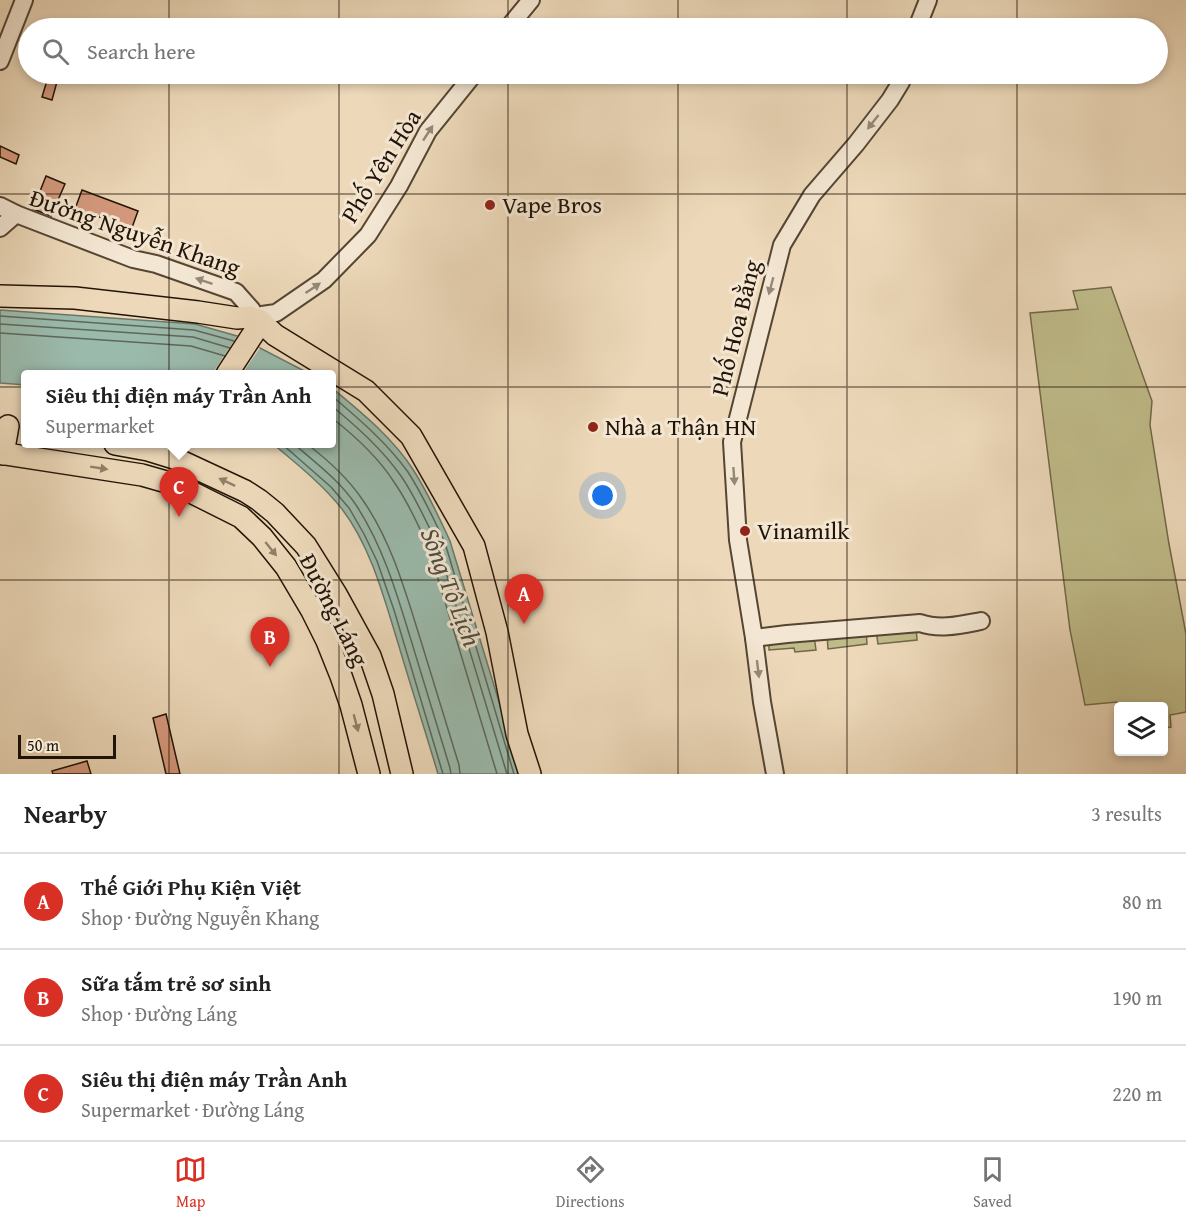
<!DOCTYPE html>
<meta charset="utf-8">
<style>
body{margin:0;font-family:"Gentium Book Plus",serif;background:#f6f6f6;color:#222}
.controls{position:absolute;right:18px;bottom:18px;display:grid;overflow:hidden;border-radius:6px;box-shadow:0 3px 9px #0003}
.controls button{width:54px;height:54px;display:grid;place-items:center;padding:0;border:0;border-bottom:2px solid #e0e0e0;background:#fff;color:#222;font:30px sans-serif}
.scale{position:absolute;left:18px;bottom:15px;width:98px;box-sizing:border-box;padding-left:6px;border:3px solid #221406;border-top:0;font-size:16px;line-height:21px;white-space:nowrap;color:#221406;-webkit-text-stroke:4px #f3e6d2;paint-order:stroke}
.you{position:absolute;left:603px;top:496px;width:21px;height:21px;margin:-15px;border:4px solid #fff;border-radius:50%;background:#1a73e8;box-shadow:0 0 0 9px #1a73e833}
.badge{display:grid;place-items:center;width:39px;height:39px;border-radius:50%;background:#d93025;color:#fff;font-size:20px;font-weight:700}
.pin{position:absolute;translate:-50% -50px;filter:drop-shadow(0 2px 3px #0008)}
.pin::after{content:'';position:absolute;top:32px;width:21px;height:18px;background:inherit;clip-path:polygon(0 0,100% 0,50% 100%)}
.popup{position:absolute;left:21px;top:370px;width:315px;height:78px;box-sizing:border-box;display:grid;place-content:center;border-radius:6px;background:#fff;filter:drop-shadow(0 2px 4px #0005);font-size:20px;white-space:nowrap;color:#767676}
.popup b{font-size:22px;color:#222}
.popup::after{content:'';position:absolute;left:50%;top:100%;margin-left:-12px;border:12px solid transparent;border-top-color:#fff}
.list{margin:0;padding:0;list-style:none}
h2{display:flex;justify-content:space-between;align-items:center;height:78px;margin:0;padding:0 24px;font-size:26px}
h2 small{font-size:20px;font-weight:400;color:#767676}
.list li{display:grid;grid-template-columns:39px 1fr auto;gap:18px;align-items:center;box-sizing:border-box;height:96px;padding:0 24px;border-top:2px solid #e0e0e0}
.list b{display:block;font-size:22px;white-space:nowrap}
.list p{margin:0;font-size:20px;white-space:nowrap;color:#767676}
.list em{font-size:20px;font-style:normal;color:#767676}
.icon{flex:none;width:33px;height:33px;fill:none;stroke:currentColor;stroke-width:2;stroke-linecap:round;stroke-linejoin:round}
.map{position:relative;flex:none;width:1186px;height:774px;overflow:hidden}
.search{position:absolute;background:#fff;box-shadow:0 3px 9px #0003;left:18px;right:18px;top:18px;height:66px;display:flex;align-items:center;gap:15px;box-sizing:border-box;padding:0 21px;border-radius:33px;color:#767676;font-size:22px}
.sheet{height:366px;background:#fff}
nav{display:flex;justify-content:space-around;align-items:center;box-sizing:border-box;height:84px;border-top:2px solid #e0e0e0;background:#fff;font-size:16px;color:#767676}
nav a{display:grid;justify-items:center;gap:3px}
nav .on{color:#d93025}
.map>svg:first-child{display:block}
</style>
<div class="map">
<svg width="1186" height="774" viewBox="0 0 1186 774">
<rect width="100%" height="100%" fill="#edd9ba"/>
<filter id="stains"><feTurbulence type="fractalNoise" baseFrequency=".00333" numOctaves="4"/><feColorMatrix values="0 0 0 0 .2 0 0 0 0 .09 0 0 0 0 .02 0 0 0 .5 -.17"/></filter>
<radialGradient id="worn" r=".72"><stop offset=".6" stop-color="#630" stop-opacity="0"/><stop offset="1" stop-color="#630" stop-opacity=".3"/></radialGradient>
<g fill="#c0bc8a" stroke="#716848" stroke-width="1.5">
<path d="M1111 287 1152 401 1150 425 1169 544 1186 634V712L1170 715 1171 727 1164 728V706H1118V712L1117 702 1085 705 1070 630 1030 313 1078 309 1073 291Z"/>
<path d="M916 626 917 640 878 644 876 630Z"/>
<path d="M866 630 867 644 828 649 827 634Z"/>
<path d="M814 636 816 650 795 652 794 648 769 650V641Z"/>
</g>
<g fill="#9abaac" stroke="#6a786a" stroke-width="1.5">
<path d="M0 310 195 324 237 336 310 374H26V385L0 383Z"/>
<path d="M332 388C361 412 393 438 414 471 428 493 439 517 450 541L521 774H438C425 730 411 687 398 643 384 598 371 547 342 509 322 484 297 464 273 444H332Z"/>
</g>
<path fill="#edd9ba" d="M237 336 260 348 242 374H212Z"/>
<g fill="none" stroke-linecap="round" stroke-linejoin="round">
<g stroke="#5e6759" stroke-width="1.5">
<path d="M0 316 194 330 234 341"/>
<path d="M0 324 193 337 230 348"/>
<path d="M0 333 191 346 225 356"/>
<path d="M332 396C359 419 387 443 408 472 422 494 434 519 445 543L514 774"/>
<path d="M332 406C357 427 382 449 401 476 415 496 427 523 438 546L507 774"/>
<path d="M332 418C355 436 378 457 394 482 408 502 419 526 429 549L497 774"/>
<path d="M282 444 331 487 349 508 364 534 377 561 394 610 443 774"/>
<path d="M294 444C316 463 339 480 356 505 383 546 397 594 411 640 424 683 437 726 450 768L451 774"/>
<path d="M307 444C328 460 347 477 362 499 391 540 405 590 420 638 433 681 446 723 459 765L460 774"/>
</g>
</g>
<g fill="#d59a7e" stroke="#221406" stroke-width="1.5">
<path d="M49 74 58 78 52 100 42 97Z"/>
<path d="M0 146 19 155 16 164 0 157Z"/>
<path d="M46 176 65 184 51 216 33 209Z"/>
<path d="M82 190 138 211 130 233 117 228 119 224 88 213 84 222 72 217Z"/>
<path d="M166 714 180 774H166L153 718Z"/>
<path d="M87 761 91 774H53L52 771Z"/>
</g>
<g fill="none" stroke-linecap="round" stroke-linejoin="round">
<g stroke="#554533" stroke-width="20">
<g id="minor">
<path d="M508 28 531 0"/>
<path d="M917 28 928 0"/>
<path d="M0 61 24 0"/>
<path d="M0 206 16 214 133 259 156 264 236 292 252 310"/>
<path d="M0 228 16 214"/>
<path d="M262 315 276 313 324 280 368 235 399 186 428 131 474 74"/>
<path d="M754 638 787 634 920 623C940 630 960 625 981 621"/>
<path d="M775 774 762 702 754 638 738 540 732 442 782 245 812 195 856 144 890 100 901 82 904 74"/>
</g>
</g>
<g stroke="#221406" stroke-width="24">
<g id="major">
<path d="M0 296 75 298 198 312 237 318 250 317 255 321 259 320"/>
<path d="M259 320 275 335 366 391 411 436 474 546 497 632 517 734 530 774"/>
<path d="M227 374 257 328V321"/>
<path d="M115 444 148 450 174 458 245 491 259 500 275 513 306 546 336 594 370 656 383 694 402 774"/>
<path d="M0 453 142 475 177 485 241 517 262 537 286 567 312 611 327 641 341 676 351 705 369 774"/>
<path d="M3 454 8 426"/>
</g>
</g>
<use href="#minor" stroke="#f3e6d2" stroke-width="16"/>
<use href="#major" stroke="#edd9ba" stroke-width="21"/>
</g>
<defs><path id="oneway-solid" d="M-6-.8H1V-3.2L6.5 0L1 3.2V.8H-6Z" transform="scale(1.5)"/></defs>
<g fill="#958876">
<use href="#oneway-solid" transform="translate(873 122) rotate(128)"/>
<use href="#oneway-solid" transform="translate(428 133) rotate(-57)"/>
<use href="#oneway-solid" transform="translate(204 281) rotate(-161)"/>
<use href="#oneway-solid" transform="translate(771 286) rotate(105)"/>
<use href="#oneway-solid" transform="translate(313 288) rotate(-34)"/>
<use href="#oneway-solid" transform="translate(734 476) rotate(86)"/>
<use href="#oneway-solid" transform="translate(758 669) rotate(83)"/>
</g>
<g fill="#928069">
<use href="#oneway-solid" transform="translate(99 468) rotate(9)"/>
<use href="#oneway-solid" transform="translate(227 482) rotate(-155)"/>
<use href="#oneway-solid" transform="translate(271 549) rotate(51)"/>
<use href="#oneway-solid" transform="translate(356 723) rotate(75)"/>
</g>
<path fill="none" stroke="#221406" stroke-width="1.5" stroke-opacity="0.55" d="M169 0V28M339 0V28M508 0V28M678 0V28M847 0V28M1017 0V28M169 74V774M339 74V774M508 74V774M678 74V774M847 74V774M1017 74V774M0 194H1186M0 387H1186M0 580H1186"/>
<g fill="#8f2418" stroke="#f3e6d2" stroke-width="2">
<circle cx="490" cy="205" r="6"/>
<circle cx="593" cy="427" r="6"/>
<circle cx="745" cy="531" r="6"/>
</g>
<g text-anchor="middle" stroke-width="6" stroke-linejoin="round" paint-order="stroke">
<g font-size="24" fill="#221406" stroke="#f3e6d2">
<text transform="translate(381 166) rotate(-58)" y="8">Phố Yên Hòa</text>
<text transform="translate(135 233) rotate(19)" y="8">Đường Nguyễn Khang</text>
<text transform="translate(736 328) rotate(-76)" y="8">Phố Hoa Bằng</text>
<text transform="translate(334 610) rotate(63)" y="8">Đường Láng</text>
</g>
<g font-size="24" fill="#221406" stroke="#f3e6d2" text-anchor="start">
<text x="502" y="213">Vape Bros</text>
<text x="605" y="435">Nhà a Thận HN</text>
<text x="757" y="539">Vinamilk</text>
</g>
<g font-size="26" font-style="italic" fill="#4c4e40" stroke="#f3e6d2">
<text transform="translate(451 587) rotate(69)" y="9">Sông Tô Lịch</text>
</g>
</g>
<rect width="100%" height="100%" filter="url(#stains)"/>
<rect width="100%" height="100%" fill="url(#worn)"/>
</svg>
<div class="controls">
<button><svg class="icon" aria-label="layers" viewBox="0 0 24 24"><path d="M12 4l9 5-9 5-9-5zM3 14l9 5 9-5"/></svg></button>
</div>
<div class="scale">50 m</div>
<div class="you"></div>
<div class="pin badge" style="left:524px;top:624px">A</div>
<div class="pin badge" style="left:270px;top:667px">B</div>
<div class="pin badge" style="left:179px;top:517px">C</div>
<div class="popup"><b>Siêu thị điện máy Trần Anh</b>Supermarket</div>
<div class="search"><svg class="icon" aria-label="search" viewBox="0 0 24 24"><circle cx="10" cy="10" r="6"/><path d="M15 15l6 6"/></svg>Search here</div>
</div>
<section class="sheet">
<h2>Nearby<small>3 results</small></h2>
<ul class="list">
<li><span class="badge">A</span><div><b>Thế Giới Phụ Kiện Việt</b><p>Shop · Đường Nguyễn Khang</p></div><em>80 m</em></li>
<li><span class="badge">B</span><div><b>Sữa tắm trẻ sơ sinh</b><p>Shop · Đường Láng</p></div><em>190 m</em></li>
<li><span class="badge">C</span><div><b>Siêu thị điện máy Trần Anh</b><p>Supermarket · Đường Láng</p></div><em>220 m</em></li>
</ul>
</section>
<nav>
<a class="on"><svg class="icon" aria-label="map" viewBox="0 0 24 24"><path d="M3 6l6-2 6 2 6-2v14l-6 2-6-2-6 2zM9 4v14M15 6v14"/></svg>Map</a>
<a><svg class="icon" aria-label="directions" viewBox="0 0 24 24"><path d="M12 3l9 9-9 9-9-9zM9 14v-3h6M13 9l2 2-2 2"/></svg>Directions</a>
<a><svg class="icon" aria-label="saved" viewBox="0 0 24 24"><path d="M7 4h10v16l-5-4-5 4z"/></svg>Saved</a>
</nav>
